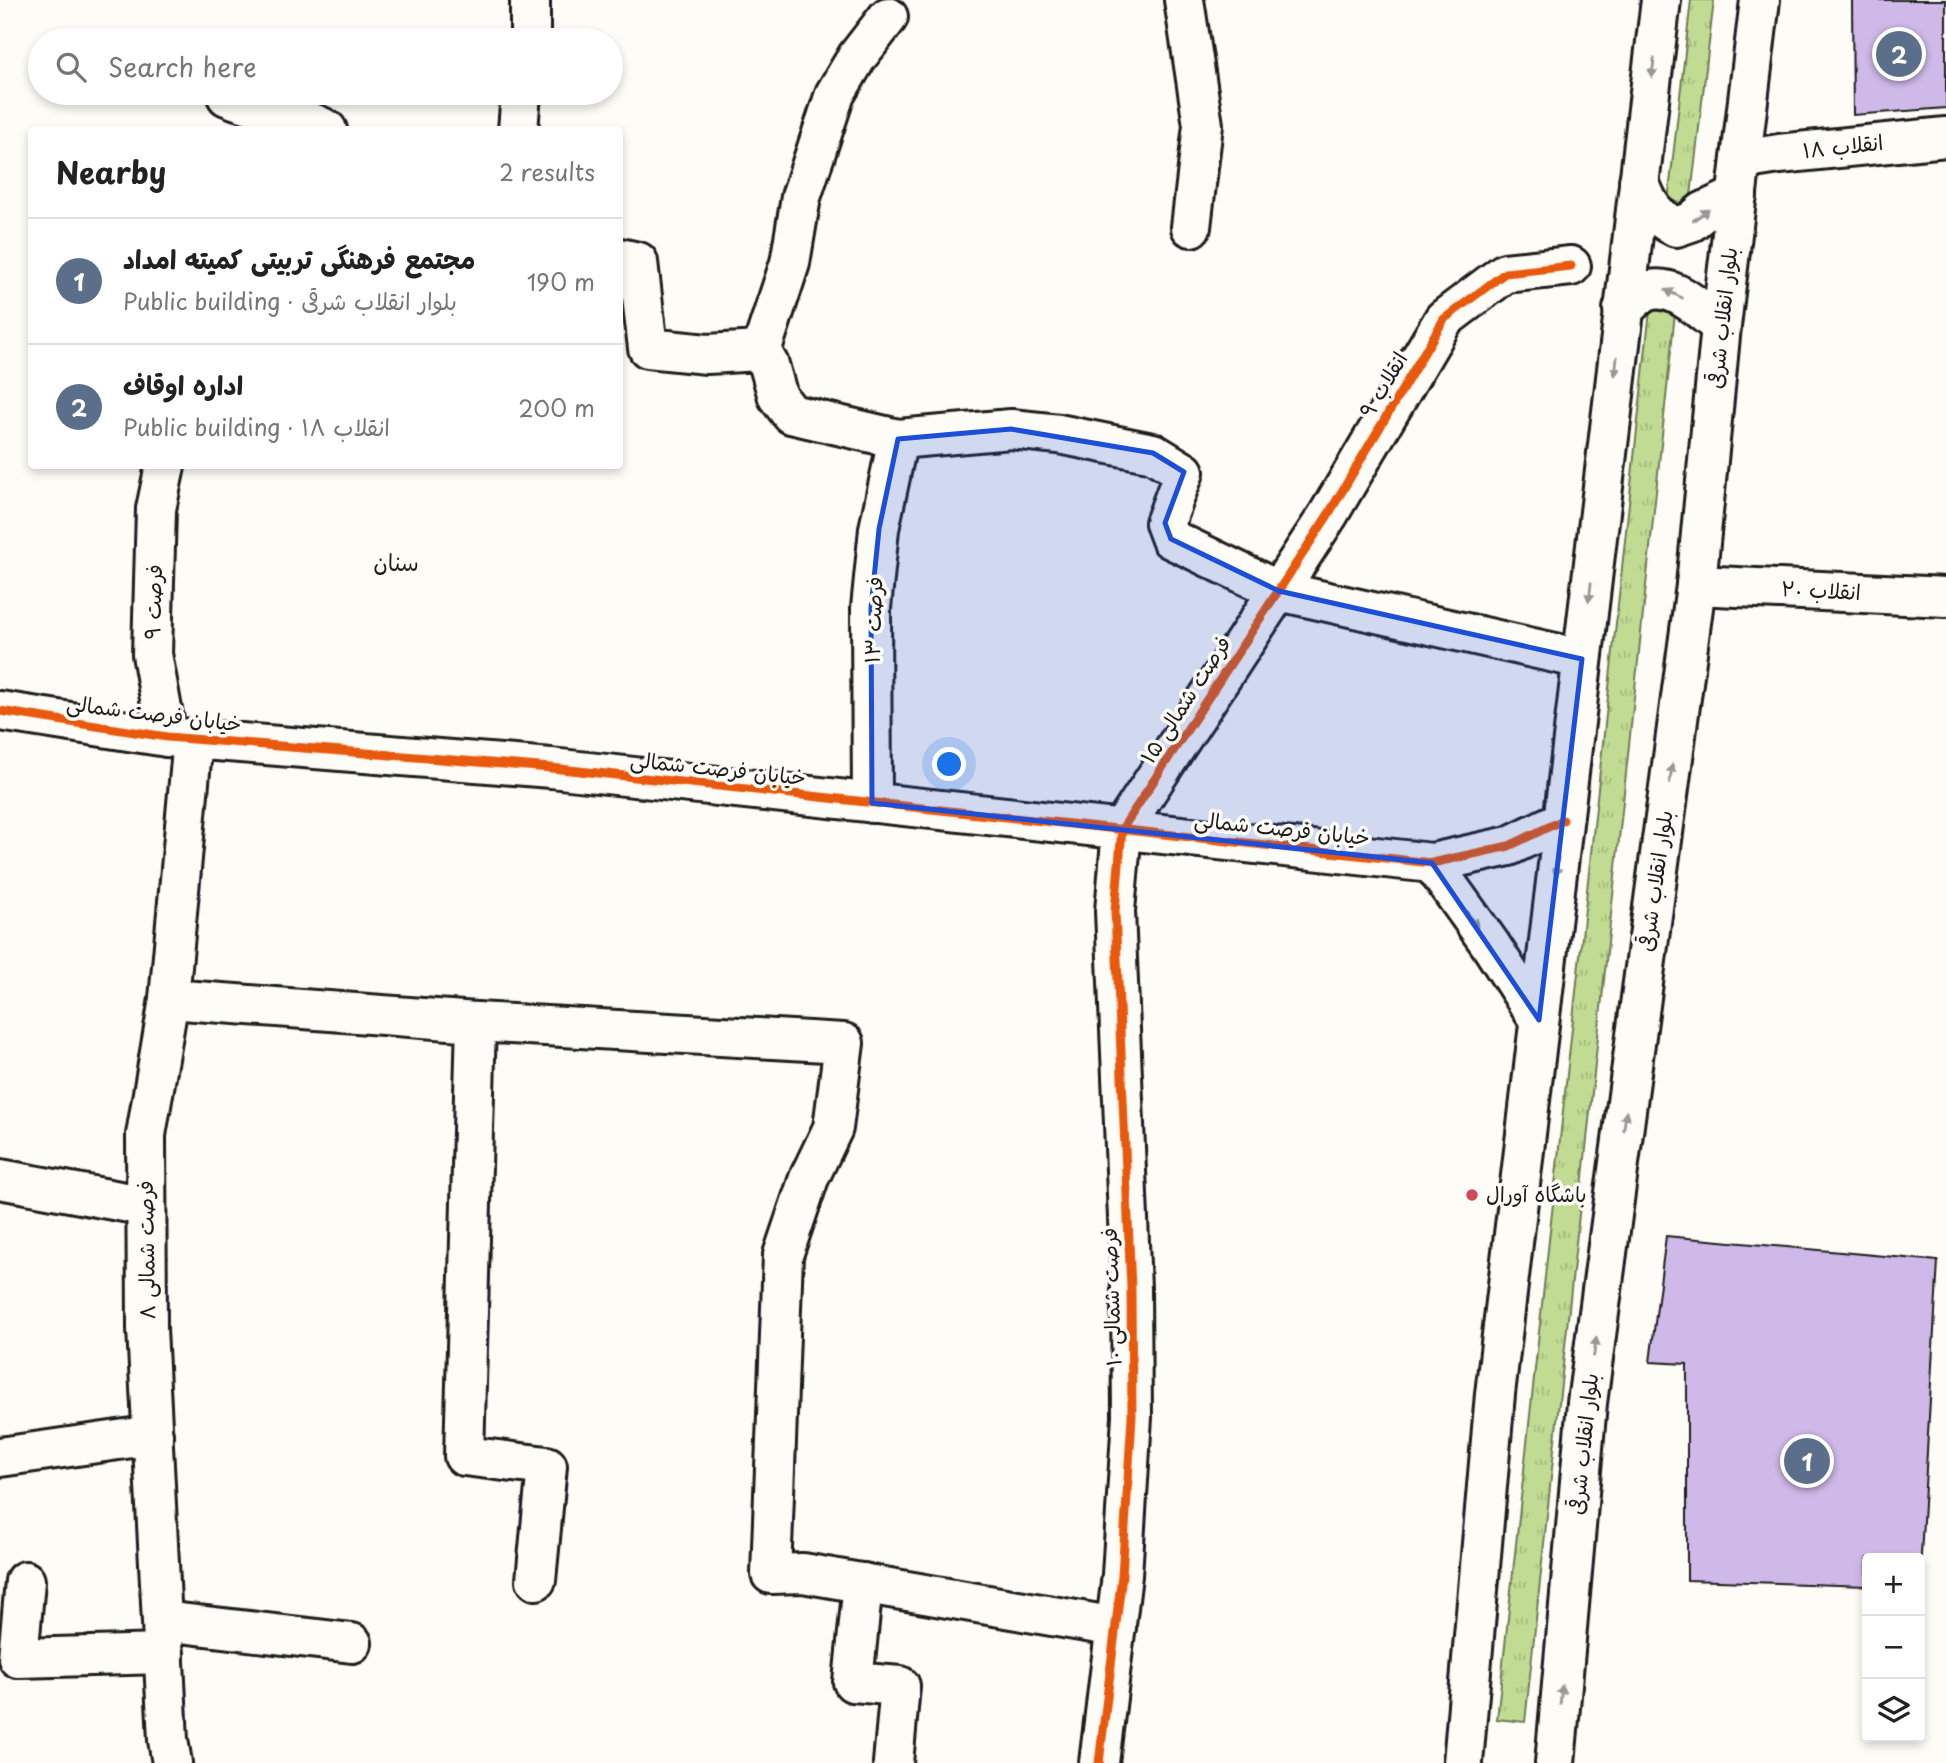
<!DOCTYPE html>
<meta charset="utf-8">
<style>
body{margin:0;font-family:"Playpen Sans","Playpen Sans Arabic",sans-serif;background:#f6f6f6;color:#222}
.controls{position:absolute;right:21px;bottom:21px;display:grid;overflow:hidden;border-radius:7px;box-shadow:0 4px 10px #0003}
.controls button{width:63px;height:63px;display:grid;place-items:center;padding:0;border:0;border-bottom:2px solid #e0e0e0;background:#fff;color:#222;font:35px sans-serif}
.you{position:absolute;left:950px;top:765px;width:24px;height:24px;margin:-18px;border:5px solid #fff;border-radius:50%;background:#1a73e8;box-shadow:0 0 0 10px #1a73e833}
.badge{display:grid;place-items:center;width:46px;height:46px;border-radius:50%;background:#db2777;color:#fff;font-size:23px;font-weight:700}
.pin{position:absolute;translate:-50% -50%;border:4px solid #fff;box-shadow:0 2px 7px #0006}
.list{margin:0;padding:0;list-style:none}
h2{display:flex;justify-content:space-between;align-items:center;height:91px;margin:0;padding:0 28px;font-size:30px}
h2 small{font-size:23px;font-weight:400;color:#767676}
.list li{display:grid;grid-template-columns:46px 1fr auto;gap:21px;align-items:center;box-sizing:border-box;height:126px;padding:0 28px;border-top:2px solid #e0e0e0}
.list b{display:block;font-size:26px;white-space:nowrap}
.list p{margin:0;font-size:23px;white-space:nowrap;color:#767676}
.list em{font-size:23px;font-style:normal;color:#767676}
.icon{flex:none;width:38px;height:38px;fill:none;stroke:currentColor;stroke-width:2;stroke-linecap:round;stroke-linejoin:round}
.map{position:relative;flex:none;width:1946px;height:1763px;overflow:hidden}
.search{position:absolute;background:#fff;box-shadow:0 4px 10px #0003;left:28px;top:28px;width:595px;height:77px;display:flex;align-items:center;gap:18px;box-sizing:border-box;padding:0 24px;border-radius:38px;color:#767676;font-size:26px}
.panel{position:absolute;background:#fff;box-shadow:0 4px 10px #0003;left:28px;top:126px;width:595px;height:343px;border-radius:7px}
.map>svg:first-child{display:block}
</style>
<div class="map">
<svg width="1946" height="1763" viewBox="0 0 1946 1763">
<defs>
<pattern id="grass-tufts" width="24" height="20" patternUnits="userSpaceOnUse" patternTransform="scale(1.75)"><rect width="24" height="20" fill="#c1db92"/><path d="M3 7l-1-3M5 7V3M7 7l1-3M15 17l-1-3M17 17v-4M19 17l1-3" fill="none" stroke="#a5bb7d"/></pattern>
</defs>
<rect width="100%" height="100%" fill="#fdfcf7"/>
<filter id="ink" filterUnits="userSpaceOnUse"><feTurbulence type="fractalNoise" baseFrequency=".0143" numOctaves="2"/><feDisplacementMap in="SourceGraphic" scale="14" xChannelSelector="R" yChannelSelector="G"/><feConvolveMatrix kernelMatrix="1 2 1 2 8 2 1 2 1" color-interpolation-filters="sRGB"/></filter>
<g filter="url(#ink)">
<g fill="url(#grass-tufts)" stroke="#6e7c57" stroke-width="2">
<path d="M1691 0H1714L1690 204 1668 201Z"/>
<path d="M1650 310 1675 313 1525 1722 1497 1719Z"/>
</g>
<g fill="#cfb9e8" stroke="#1c1c1c" stroke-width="2">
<path d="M1852 0H1946V108L1853 115Z"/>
<path d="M1666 1236 1938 1261 1920 1573V1558H1867V1586L1687 1580V1364L1650 1362Z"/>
</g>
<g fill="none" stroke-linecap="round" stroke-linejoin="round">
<g stroke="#1c1c1c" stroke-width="44">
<g id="minor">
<path d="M1184 0 1203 125 1191 227"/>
<path d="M530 40V0"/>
<path d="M227 96C260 110 296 113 327 130"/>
<path d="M518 130 521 93"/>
<path d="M1741 160 1779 154 1946 137"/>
<path d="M620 258 638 262 648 348 707 354 761 351 769 365 778 397 791 414 898 439 1011 429 1059 434 1153 453 1184 472 1165 523 1171 539 1279 591 1582 659"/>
<path d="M761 351 790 263 801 197 835 94 857 57 888 17"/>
<path d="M165 466 156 509 152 654 167 737"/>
<path d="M1696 585 1946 597"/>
<path d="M0 711 167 737 551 768 1432 863 1509 846 1563 820"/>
<path d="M872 803 871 608 879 529 898 439"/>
<path d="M1432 863 1490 944 1539 1020"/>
<path d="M169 999 476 1022 464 1456 547 1466 536 1580"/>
<path d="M476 1022 844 1043 833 1128 809 1178 783 1255 771 1574 803 1573 1116 1627"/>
<path d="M0 1179 146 1206"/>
<path d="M0 1457 153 1435"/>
<path d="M25 1581 18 1658 164 1654"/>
<path d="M863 1583 853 1682 900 1686 893 1763"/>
<path d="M163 1621 352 1643"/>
<path d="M172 1763 168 1740 147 1328 146 1135 169 999 193 739"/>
<path d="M1099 1763 1122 1575 1132 1417 1131 1289 1115 911 1122 829 1328 515 1444 319 1505 273 1571 266"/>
</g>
</g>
<g stroke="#1c1c1c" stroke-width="44">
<g id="major">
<path d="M1639 181C1647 203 1654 217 1676 227L1691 222 1703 212 1737 196"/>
<path d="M1623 309C1630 304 1637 296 1645 292 1673 280 1700 311 1721 326"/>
<path d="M1463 1763 1495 1394 1661 0"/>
<path d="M1555 1763 1587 1403 1696 585 1721 326 1760 0"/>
</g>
</g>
<use href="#minor" stroke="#fdfcf7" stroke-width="38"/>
<use href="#major" stroke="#fdfcf7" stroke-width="38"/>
<g stroke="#fdfcf7" stroke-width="13">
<g id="cycleway">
<path d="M0 711 167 737 551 768 1432 863 1509 846 1563 820"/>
<path d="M1099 1763 1122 1575 1132 1417 1131 1289 1115 911 1122 829 1328 515 1444 319 1505 273 1571 266"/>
</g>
</g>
<use href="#cycleway" stroke="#e8590c" stroke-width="9"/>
</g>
<defs><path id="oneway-solid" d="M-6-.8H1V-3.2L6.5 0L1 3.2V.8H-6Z" transform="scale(1.75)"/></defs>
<g fill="#989794">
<use href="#oneway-solid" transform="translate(1653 68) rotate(97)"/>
<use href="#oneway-solid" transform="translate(1701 215) rotate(-35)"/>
<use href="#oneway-solid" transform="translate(1674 294) rotate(-154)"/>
<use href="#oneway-solid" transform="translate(1616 366) rotate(97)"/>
<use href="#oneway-solid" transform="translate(1590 592) rotate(97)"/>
<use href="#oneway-solid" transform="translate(1671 774) rotate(-82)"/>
<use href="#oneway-solid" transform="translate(1557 867) rotate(97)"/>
<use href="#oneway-solid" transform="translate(1472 919) rotate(55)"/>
<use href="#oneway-solid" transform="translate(1625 1121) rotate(-82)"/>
<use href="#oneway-solid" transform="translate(1595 1347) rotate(-82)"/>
<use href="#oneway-solid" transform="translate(1561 1695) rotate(-85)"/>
</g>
</g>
<path fill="#1d4ed8" fill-opacity="0.2" stroke="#1d4ed8" stroke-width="5" stroke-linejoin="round" d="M1011 429 1153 453 1184 472 1165 523 1171 539 1279 591 1582 659 1539 1020 1432 863 872 803 871 608 879 529 898 439Z"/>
<circle fill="#d1495b" stroke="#fdfcf7" stroke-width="2.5" cx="1472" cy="1195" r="7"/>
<g text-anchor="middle" stroke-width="7" stroke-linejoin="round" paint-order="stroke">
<g font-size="21" fill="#1c1c1c" stroke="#fdfcf7">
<text transform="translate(1843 147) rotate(-6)" y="7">انقلاب ۱۸</text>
<text transform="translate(1723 318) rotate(-84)" y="7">بلوار انقلاب شرقی</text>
<text transform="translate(1384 385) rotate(-59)" y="7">انقلاب ۹</text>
<text transform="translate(1821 591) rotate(3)" y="7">انقلاب ۲۰</text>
<text transform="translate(154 602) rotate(-88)" y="7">فرصت ۹</text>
<text transform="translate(874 620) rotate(-88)" y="7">فرصت ۱۳</text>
<text transform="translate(1186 700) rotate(-57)" y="7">فرصت شمالی ۱۵</text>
<text transform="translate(154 714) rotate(7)" y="7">خیابان فرصت شمالی</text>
<text transform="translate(718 769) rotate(6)" y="7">خیابان فرصت شمالی</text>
<text transform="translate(1282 829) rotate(6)" y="7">خیابان فرصت شمالی</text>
<text transform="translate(1656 881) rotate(-82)" y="7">بلوار انقلاب شرقی</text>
<text transform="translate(147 1250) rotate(-91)" y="7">فرصت شمالی ۸</text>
<text transform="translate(1112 1297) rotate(-92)" y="7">فرصت شمالی ۱۰</text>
<text transform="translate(1584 1444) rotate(-84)" y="7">بلوار انقلاب شرقی</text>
</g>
<g font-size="21" fill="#1c1c1c" stroke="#fdfcf7" text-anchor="start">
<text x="1486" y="1202">باشگاه آورال</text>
</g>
<g font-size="23" fill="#1c1c1c" stroke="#fdfcf7">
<text x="396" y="571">سنان</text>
</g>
</g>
</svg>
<div class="controls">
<button>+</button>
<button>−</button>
<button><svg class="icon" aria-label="layers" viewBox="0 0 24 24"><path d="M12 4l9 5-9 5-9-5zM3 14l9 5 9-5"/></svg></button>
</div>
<div class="you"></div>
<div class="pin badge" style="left:1807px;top:1461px;background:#5c6f8a">1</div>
<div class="pin badge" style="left:1899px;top:54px;background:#5c6f8a">2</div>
<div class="search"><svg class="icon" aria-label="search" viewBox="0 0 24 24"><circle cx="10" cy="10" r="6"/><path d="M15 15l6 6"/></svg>Search here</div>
<section class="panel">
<h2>Nearby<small>2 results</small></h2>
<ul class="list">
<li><span class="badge" style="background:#5c6f8a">1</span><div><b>مجتمع فرهنگی ‌تربیتی کمیته امداد</b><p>Public building · بلوار انقلاب شرقی</p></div><em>190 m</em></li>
<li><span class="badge" style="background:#5c6f8a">2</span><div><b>اداره اوقاف</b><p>Public building · انقلاب ۱۸</p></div><em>200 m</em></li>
</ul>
</section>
</div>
